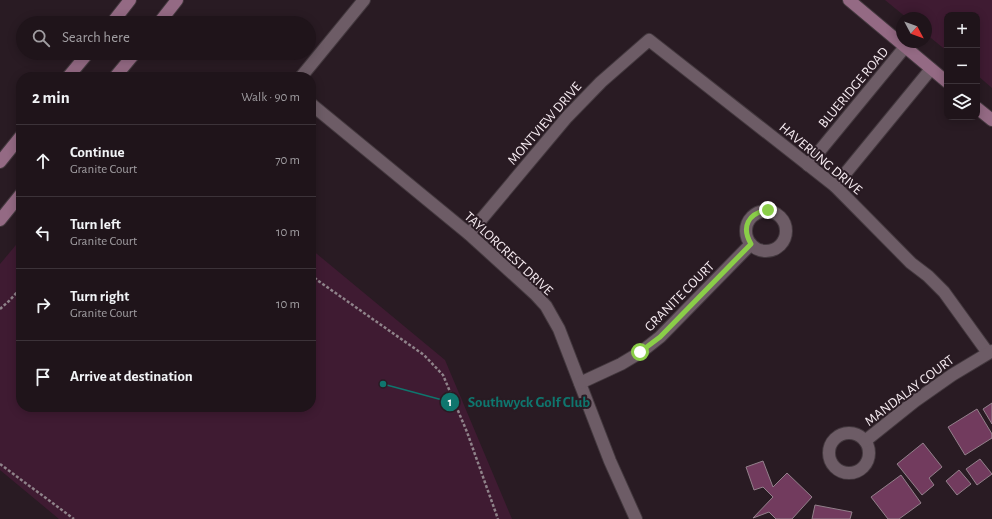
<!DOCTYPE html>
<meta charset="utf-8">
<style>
body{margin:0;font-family:"Alegreya Sans",sans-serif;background:#271d23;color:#f1f3f6}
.controls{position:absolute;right:12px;top:12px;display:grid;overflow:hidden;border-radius:8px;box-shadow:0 2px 10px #0003}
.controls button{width:36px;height:36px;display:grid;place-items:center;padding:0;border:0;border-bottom:1px solid #3c3339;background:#1f141a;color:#f1f3f6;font:20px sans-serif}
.compass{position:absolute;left:896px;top:12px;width:36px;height:36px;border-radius:50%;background:#1f141a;box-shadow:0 2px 10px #0003;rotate:131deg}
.stop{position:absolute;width:12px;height:12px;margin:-9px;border:3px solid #8ace48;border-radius:50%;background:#fff}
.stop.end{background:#8ace48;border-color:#fff;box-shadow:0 1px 4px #0008}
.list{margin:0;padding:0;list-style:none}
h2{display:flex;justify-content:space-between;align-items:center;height:52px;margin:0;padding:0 16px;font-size:17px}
h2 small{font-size:13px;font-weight:400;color:#a19ea2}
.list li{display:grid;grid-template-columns:26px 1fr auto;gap:12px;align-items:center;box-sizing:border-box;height:72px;padding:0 16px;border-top:1px solid #3c3339}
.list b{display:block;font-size:15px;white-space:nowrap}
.list p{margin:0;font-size:13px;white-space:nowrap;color:#a19ea2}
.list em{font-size:13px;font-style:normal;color:#a19ea2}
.icon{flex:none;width:22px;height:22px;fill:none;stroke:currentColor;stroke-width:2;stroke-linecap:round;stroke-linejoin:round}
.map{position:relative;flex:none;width:992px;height:519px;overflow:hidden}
.search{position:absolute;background:#1f141a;box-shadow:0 2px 10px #0003;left:16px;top:16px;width:300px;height:44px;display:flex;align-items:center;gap:10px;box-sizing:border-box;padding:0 14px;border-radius:22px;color:#a19ea2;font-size:15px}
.panel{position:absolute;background:#1f141a;box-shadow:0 2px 10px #0003;left:16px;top:72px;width:300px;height:340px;border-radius:16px}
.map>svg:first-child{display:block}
</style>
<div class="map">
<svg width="992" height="519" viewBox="0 0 992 519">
<rect width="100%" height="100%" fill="#291b23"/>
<g fill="#3f1b32">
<path d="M885 0H992V88L977 75V15H947V51L926 34V18H907Z"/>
<path d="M21 239V407H311V249L445 360 512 519H59L0 470V264Z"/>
</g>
<g fill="#723b5e" stroke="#93808b">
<path d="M992 403V424L983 409Z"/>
<path d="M977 409 992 434V438L965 455 948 427Z"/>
<path d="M923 443 942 467 929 478 934 485 922 495 897 464Z"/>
<path d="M980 459 992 474 977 485 966 469Z"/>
<path d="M763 461 773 487 787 473 812 497 792 519H776L769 512 753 518 773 497 763 487 754 490 746 467Z"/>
<path d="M959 470 971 484 957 495 946 481Z"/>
<path d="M901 475 921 503 899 519H888L871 497Z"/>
<path d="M815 505 852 512 850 519H812Z"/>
</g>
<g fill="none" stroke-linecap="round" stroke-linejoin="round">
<g stroke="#43383e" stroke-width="14">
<g id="street">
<path d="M301 77 364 0"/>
<path d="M311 104 469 234 535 294 546 306 559 329 610 461 636 519"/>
<path d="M808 165 905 47"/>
<path d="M835 186 931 69"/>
<circle cx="766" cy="231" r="20"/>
<path d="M469 234 567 117 601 82 649 40 835 186 911 263 928 276 944 292 988 353"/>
<path d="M580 383 621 364 641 352 660 337 751 244"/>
<circle cx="849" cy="453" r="20"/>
<path d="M865 441 915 401 952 375 992 351"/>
</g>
</g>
<g stroke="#43383e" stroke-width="14">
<g id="secondary">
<path d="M849 0 947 82"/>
<path d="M112 23 130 0"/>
<path d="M159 23 177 0"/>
<path d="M68 77 88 53"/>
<path d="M115 77 135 53"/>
<path d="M977 108 992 120"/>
<path d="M0 162 21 136"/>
<path d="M0 220 21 194"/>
</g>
</g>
<g stroke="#8f838a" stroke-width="2.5" stroke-dasharray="3 2" stroke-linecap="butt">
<path d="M311 274 317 280 424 355 443 375 467 432 498 519"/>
<path d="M0 309 9 301 21 288"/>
<path d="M0 464 74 519"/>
</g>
<use href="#street" stroke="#6d5c66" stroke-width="12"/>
<use href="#secondary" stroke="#946a84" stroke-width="12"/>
</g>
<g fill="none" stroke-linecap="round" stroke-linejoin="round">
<path stroke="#8ace48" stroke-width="5" d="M640 352 660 337 751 244C741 227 748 213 768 210"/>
</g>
<g text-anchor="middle" stroke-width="4" stroke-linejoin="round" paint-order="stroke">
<g font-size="14" fill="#f6ebf1" stroke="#291b23">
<text transform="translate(853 87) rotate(-50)" y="5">BLUERIDGE ROAD</text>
<text transform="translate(544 123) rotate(-49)" y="5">MONTVIEW DRIVE</text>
<text transform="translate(821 158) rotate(40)" y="5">HAVERUNG DRIVE</text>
<text transform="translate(509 253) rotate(43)" y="5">TAYLORCREST DRIVE</text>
<text transform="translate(679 296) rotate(-45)" y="5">GRANITE COURT</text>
<text transform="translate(909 390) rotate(-37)" y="5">MANDALAY COURT</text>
</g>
</g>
<path fill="none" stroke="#0f766e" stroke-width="1.5" d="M383 384L450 402"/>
<g fill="#0f766e" stroke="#291b23" stroke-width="1.5">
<circle cx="383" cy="384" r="4"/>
<circle cx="450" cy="402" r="10"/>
</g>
<g font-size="12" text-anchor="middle" font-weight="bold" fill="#fff">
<text x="450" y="406">1</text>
</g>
<g font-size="15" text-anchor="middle" font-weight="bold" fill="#0f766e" stroke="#291b23" stroke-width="4" stroke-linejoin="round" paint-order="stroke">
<text x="529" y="407">Southwyck Golf Club</text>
</g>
</svg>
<div class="controls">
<button>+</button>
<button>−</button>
<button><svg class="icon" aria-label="layers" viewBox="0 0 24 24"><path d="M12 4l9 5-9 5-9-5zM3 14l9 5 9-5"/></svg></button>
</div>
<svg class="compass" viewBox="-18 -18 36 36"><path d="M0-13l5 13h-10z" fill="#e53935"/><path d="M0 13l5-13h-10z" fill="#a19ea2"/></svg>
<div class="stop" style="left:640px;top:352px"></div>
<div class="stop end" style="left:768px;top:210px"></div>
<div class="search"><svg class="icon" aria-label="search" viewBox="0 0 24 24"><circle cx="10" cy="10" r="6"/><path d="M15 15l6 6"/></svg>Search here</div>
<section class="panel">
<h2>2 min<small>Walk · 90 m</small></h2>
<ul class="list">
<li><svg class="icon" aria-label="ahead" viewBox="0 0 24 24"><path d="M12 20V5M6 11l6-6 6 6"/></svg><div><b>Continue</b><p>Granite Court</p></div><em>70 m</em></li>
<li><svg class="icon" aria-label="left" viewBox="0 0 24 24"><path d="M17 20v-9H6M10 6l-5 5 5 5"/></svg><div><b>Turn left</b><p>Granite Court</p></div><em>10 m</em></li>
<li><svg class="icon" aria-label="right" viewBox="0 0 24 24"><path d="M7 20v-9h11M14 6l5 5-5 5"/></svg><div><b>Turn right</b><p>Granite Court</p></div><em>10 m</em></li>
<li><svg class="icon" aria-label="arrive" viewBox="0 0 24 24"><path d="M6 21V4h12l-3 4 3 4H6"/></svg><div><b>Arrive at destination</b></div></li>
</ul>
</section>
</div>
